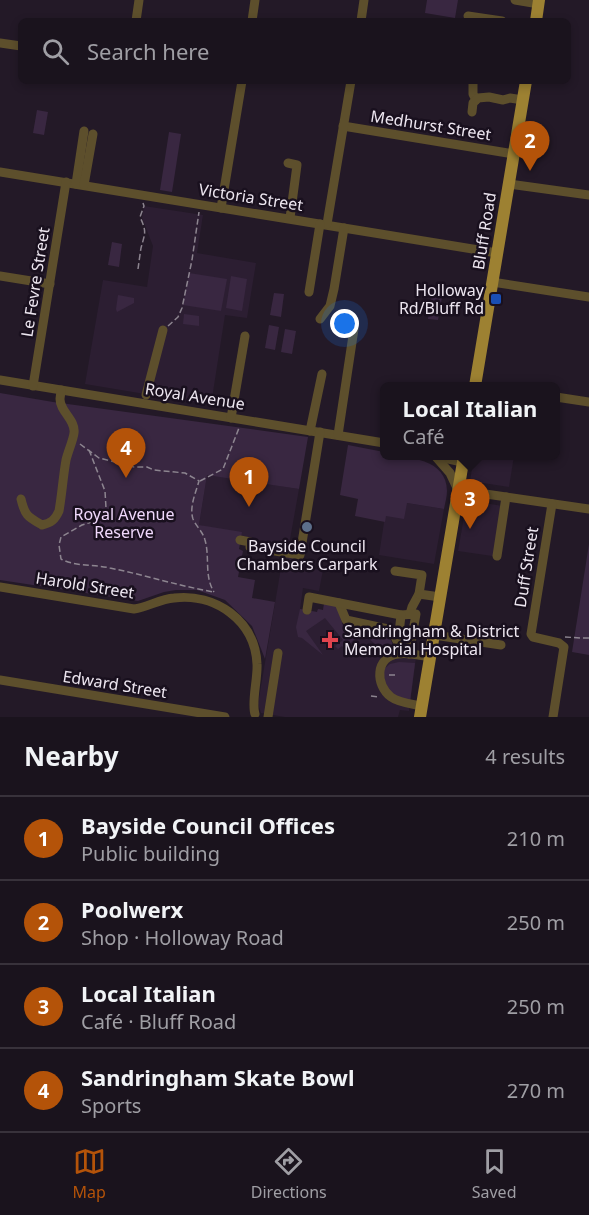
<!DOCTYPE html>
<meta charset="utf-8">
<style>
body{margin:0;font-family:"Noto Sans",sans-serif;background:#27202a;color:#f1f3f6}
.you{position:absolute;left:345px;top:324px;width:21px;height:21px;margin:-15px;border:4px solid #fff;border-radius:50%;background:#1a73e8;box-shadow:0 0 0 9px #1a73e833}
.badge{display:grid;place-items:center;width:39px;height:39px;border-radius:50%;background:#b45309;color:#fff;font-size:20px;font-weight:700}
.pin{position:absolute;translate:-50% -50px;filter:drop-shadow(0 2px 3px #0008)}
.pin::after{content:'';position:absolute;top:32px;width:21px;height:18px;background:inherit;clip-path:polygon(0 0,100% 0,50% 100%)}
.popup{position:absolute;left:380px;top:382px;width:180px;height:78px;box-sizing:border-box;display:grid;place-content:center;border-radius:9px;background:#1a131d;filter:drop-shadow(0 2px 4px #0005);font-size:20px;white-space:nowrap;color:#9f9ea4}
.popup b{font-size:22px;color:#f1f3f6}
.popup::after{content:'';position:absolute;left:50%;top:100%;margin-left:-12px;border:12px solid transparent;border-top-color:#1a131d}
.list{margin:0;padding:0;list-style:none}
h2{display:flex;justify-content:space-between;align-items:center;height:78px;margin:0;padding:0 24px;font-size:26px}
h2 small{font-size:20px;font-weight:400;color:#9f9ea4}
.list li{display:grid;grid-template-columns:39px 1fr auto;gap:18px;align-items:center;box-sizing:border-box;height:84px;padding:0 24px;border-top:2px solid #38323b}
.list b{display:block;font-size:22px;white-space:nowrap}
.list p{margin:0;font-size:20px;white-space:nowrap;color:#9f9ea4}
.list em{font-size:20px;font-style:normal;color:#9f9ea4}
.icon{flex:none;width:33px;height:33px;fill:none;stroke:currentColor;stroke-width:2;stroke-linecap:round;stroke-linejoin:round}
.map{position:relative;flex:none;width:589px;height:717px;overflow:hidden}
.search{position:absolute;background:#1a131d;box-shadow:0 3px 9px #0003;left:18px;right:18px;top:18px;height:66px;display:flex;align-items:center;gap:15px;box-sizing:border-box;padding:0 21px;border-radius:9px;color:#9f9ea4;font-size:22px}
.sheet{height:414px;background:#1a131d}
nav{display:flex;justify-content:space-around;align-items:center;box-sizing:border-box;height:84px;border-top:2px solid #38323b;background:#1a131d;font-size:16px;color:#9f9ea4}
nav a{display:grid;justify-items:center;gap:3px}
nav .on{color:#b45309}
.map>svg:first-child{display:block}
</style>
<div class="map">
<svg width="589" height="717" viewBox="0 0 589 717">
<rect width="100%" height="100%" fill="#231927"/>
<g fill="#2c1e32">
<path d="M144 206 203 215 197 253 256 263 247 318 225 315 211 405 85 384 103 280 147 287 153 246 142 218Z"/>
<path d="M474 456H514L509 487 470 481Z"/>
<path d="M207 474 299 489 289 545 241 537 199 525Z"/>
<path d="M467 500 508 507 499 557 458 551Z"/>
<path d="M407 503 444 509 434 564 379 555 385 516Z"/>
<path d="M283 556 315 562 314 569 323 570 319 591 303 588 300 609 317 612 318 609 323 610 324 604 337 606 343 626 388 634 394 647 417 650 409 711 400 710 398 717H285L261 713 258 704Z"/>
</g>
<g fill="#392741">
<path d="M427 0H458L455 18 425 13Z"/>
<path d="M37 110 48 112 44 135 33 133Z"/>
<path d="M169 132 181 134 172 192 160 190Z"/>
<path d="M112 242 122 244 119 267 108 265Z"/>
<path d="M189 273 227 279 221 311 183 305Z"/>
<path d="M231 276 247 279 242 311 226 308Z"/>
<path d="M274 293 284 294 281 317 270 315Z"/>
<path d="M118 295 134 298V303L117 312 116 309Z"/>
<path d="M431 296 442 297 438 320 428 319Z"/>
<path d="M184 314 199 316V326L183 324Z"/>
<path d="M269 325 279 327 275 350 265 348Z"/>
<path d="M285 329 296 331 292 354 281 352Z"/>
<path d="M0 393 53 402 308 437 299 489 207 475 199 525 242 532 239 549 243 551 238 577 255 580 252 598 275 602 265 659 252 626 225 600 197 590H176L164 592 138 601 0 580Z"/>
<path d="M348 445 384 452V456C408 456 447 459 447 491 447 497 445 503 444 509L407 503 404 519 386 516 385 522 355 516 358 499 340 495Z"/>
<path d="M589 544V655L572 652Z"/>
<path d="M324 604 337 606 343 626 388 634 394 647 392 652 375 657 376 645 367 637H356L348 646 349 651 347 653 342 646 338 649 335 646 343 640 325 618 306 631 323 655 302 638 298 637 296 627 300 609 317 612 318 609 323 610Z"/>
<path d="M399 662 415 663 410 702 398 699 385 686 383 670 390 664Z"/>
</g>
<g fill="none" stroke-linecap="round" stroke-linejoin="round">
<g stroke="#8d8590" stroke-width="1.5" stroke-dasharray="6 3" stroke-linecap="butt">
<path d="M138 269C139 262 140 254 141 248 145 233 147 232 140 217L144 206 143 203"/>
<path d="M168 326 178 317 182 308 192 260 199 212"/>
<path d="M80 444 99 458 134 467H147L154 470 185 473 199 481C196 492 189 507 193 519 196 526 203 532 205 540 210 557 204 576 214 592"/>
<path d="M89 450 105 491 106 508 99 520 82 525 61 537 59 545 61 559C76 567 93 564 110 568 145 575 179 586 214 592"/>
<path d="M200 481 223 469 239 428"/>
<path d="M565 637 581 638H589"/>
<path d="M389 675H397"/>
<path d="M371 696 379 697"/>
</g>
<g stroke="#5d4f2c" stroke-width="9">
<path d="M515 0 539 4"/>
<path d="M468 16 502 21"/>
<path d="M136 21 139 0"/>
<path d="M252 21 255 0"/>
<path d="M361 21 364 0"/>
<path d="M0 43 21 46"/>
<path d="M473 84V94L476 100"/>
<path d="M472 112 473 103 478 98 489 97 503 100 510 98 523 100"/>
<path d="M343 126 514 154"/>
<path d="M288 163 297 165 290 218"/>
<path d="M0 172 497 253"/>
<path d="M76 184 84 131"/>
<path d="M509 184 589 195"/>
<path d="M84 185 93 134"/>
<path d="M221 208 242 81"/>
<path d="M327 224 351 81"/>
<path d="M0 276 50 284"/>
<path d="M492 282 589 297"/>
<path d="M309 292 320 224"/>
<path d="M320 319 330 306 334 289 344 228"/>
<path d="M0 380 384 443"/>
<path d="M33 386 66 182"/>
<path d="M146 395 163 330"/>
<path d="M556 397 589 402"/>
<path d="M231 418 245 336"/>
<path d="M310 431 322 374"/>
<path d="M338 435 354 329"/>
<path d="M435 456 462 462"/>
<path d="M436 457 450 473 458 490 589 509"/>
<path d="M21 499C25 516 28 517 42 525 51 523 55 520 59 511 62 494 63 477 66 460 68 451 73 441 74 433 76 420 60 412 60 399 60 399 61 391 61 390"/>
<path d="M552 504 531 634 533 637 559 643 564 647 553 717"/>
<path d="M240 540 250 542V547L300 555 320 432"/>
<path d="M497 556 506 497"/>
<path d="M395 571 422 575 419 594 412 607 410 614"/>
<path d="M0 587 134 609C148 607 160 599 174 598 215 593 255 620 257 664 258 678 251 703 255 714"/>
<path d="M419 594 440 597"/>
<path d="M339 603 346 620 388 629 392 631 397 641"/>
<path d="M307 610 309 597 401 615 416 614 409 654"/>
<path d="M434 635 501 645"/>
<path d="M398 643 401 615"/>
<path d="M0 680 225 717"/>
<path d="M422 706C412 704 399 703 391 697 375 685 375 657 398 654 409 652 420 656 431 657"/>
<path d="M268 717 278 653"/>
</g>
<g stroke="#9d8132" stroke-width="12">
<path d="M536 21 539 0"/>
<path d="M475 386 526 81"/>
<path d="M420 717 464 456"/>
</g>
</g>
<rect fill="#1a4fb4" stroke="#19101e" stroke-width="2" x="490" y="293" width="12" height="12" rx="3"/>
<circle fill="#5c6f8a" stroke="#19101e" stroke-width="2" cx="307" cy="527" r="6"/>
<path fill="#e0444e" stroke="#19101e" stroke-width="2" d="M327 631h6v6h6v6h-6v6h-6v-6h-6v-6h6z"/>
<g text-anchor="middle" stroke-width="5" stroke-linejoin="round" paint-order="stroke">
<g font-size="16" fill="#ede6f0" stroke="#19101e">
<text transform="translate(431 125) rotate(9)" y="6">Medhurst Street</text>
<text transform="translate(251 197) rotate(9)" y="6">Victoria Street</text>
<text transform="translate(484 231) rotate(-81)" y="6">Bluff Road</text>
<text transform="translate(35 282) rotate(-81)" y="6">Le Fevre Street</text>
<text transform="translate(195 396) rotate(9)" y="6">Royal Avenue</text>
<text transform="translate(526 567) rotate(-81)" y="6">Duff Street</text>
<text transform="translate(85 585) rotate(9)" y="6">Harold Street</text>
<text transform="translate(115 684) rotate(9)" y="6">Edward Street</text>
</g>
<g font-size="16" fill="#ede6f0" stroke="#19101e" text-anchor="end">
<text x="484" y="296">Holloway<tspan x="484" dy="18">Rd/Bluff Rd</tspan></text>
<text x="307" y="552" text-anchor="middle">Bayside Council<tspan x="307" dy="18">Chambers Carpark</tspan></text>
<text x="344" y="637" text-anchor="start">Sandringham &amp; District<tspan x="344" dy="18">Memorial Hospital</tspan></text>
</g>
<g font-size="16" fill="#f0d8fc" stroke="#19101e">
<text x="124" y="520">Royal Avenue<tspan x="124" dy="18">Reserve</tspan></text>
</g>
</g>
</svg>
<div class="you"></div>
<div class="pin badge" style="left:249px;top:507px">1</div>
<div class="pin badge" style="left:530px;top:171px">2</div>
<div class="pin badge" style="left:470px;top:529px">3</div>
<div class="popup"><b>Local Italian</b>Café</div>
<div class="pin badge" style="left:126px;top:478px">4</div>
<div class="search"><svg class="icon" aria-label="search" viewBox="0 0 24 24"><circle cx="10" cy="10" r="6"/><path d="M15 15l6 6"/></svg>Search here</div>
</div>
<section class="sheet">
<h2>Nearby<small>4 results</small></h2>
<ul class="list">
<li><span class="badge">1</span><div><b>Bayside Council Offices</b><p>Public building</p></div><em>210 m</em></li>
<li><span class="badge">2</span><div><b>Poolwerx</b><p>Shop · Holloway Road</p></div><em>250 m</em></li>
<li><span class="badge">3</span><div><b>Local Italian</b><p>Café · Bluff Road</p></div><em>250 m</em></li>
<li><span class="badge">4</span><div><b>Sandringham Skate Bowl</b><p>Sports</p></div><em>270 m</em></li>
</ul>
</section>
<nav>
<a class="on"><svg class="icon" aria-label="map" viewBox="0 0 24 24"><path d="M3 6l6-2 6 2 6-2v14l-6 2-6-2-6 2zM9 4v14M15 6v14"/></svg>Map</a>
<a><svg class="icon" aria-label="directions" viewBox="0 0 24 24"><path d="M12 3l9 9-9 9-9-9zM9 14v-3h6M13 9l2 2-2 2"/></svg>Directions</a>
<a><svg class="icon" aria-label="saved" viewBox="0 0 24 24"><path d="M7 4h10v16l-5-4-5 4z"/></svg>Saved</a>
</nav>
